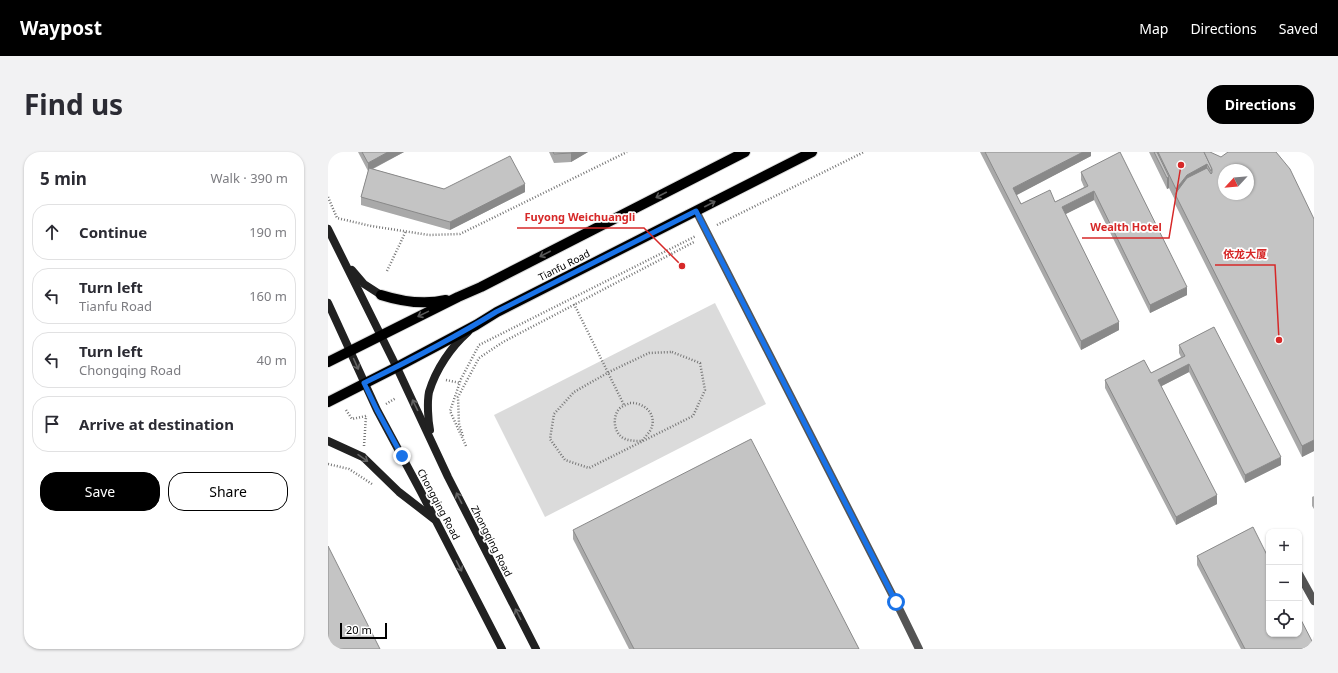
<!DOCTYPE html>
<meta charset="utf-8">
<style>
body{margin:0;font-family:"Noto Sans","Noto Sans SC",sans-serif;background:#f2f2f3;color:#2b2b33}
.controls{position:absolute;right:12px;bottom:12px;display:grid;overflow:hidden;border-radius:8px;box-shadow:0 1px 3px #0004}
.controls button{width:36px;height:36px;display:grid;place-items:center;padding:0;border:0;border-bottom:1px solid #e1e1e2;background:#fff;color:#2b2b33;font:20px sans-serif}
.compass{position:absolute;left:890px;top:12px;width:36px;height:36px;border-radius:50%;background:#fff;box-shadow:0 1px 3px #0004;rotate:244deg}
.scale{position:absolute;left:12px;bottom:10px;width:47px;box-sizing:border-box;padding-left:4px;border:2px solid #000;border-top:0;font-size:11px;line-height:14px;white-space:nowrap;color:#000;-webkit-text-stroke:3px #fff;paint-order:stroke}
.stop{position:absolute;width:12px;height:12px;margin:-9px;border:3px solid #1a73e8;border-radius:50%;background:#fff}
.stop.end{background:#1a73e8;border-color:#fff;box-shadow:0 1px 4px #0008}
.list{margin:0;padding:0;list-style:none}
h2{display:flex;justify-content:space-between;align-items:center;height:52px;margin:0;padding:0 16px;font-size:17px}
h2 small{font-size:13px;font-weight:400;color:#7c7c81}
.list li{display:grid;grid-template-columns:26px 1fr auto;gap:12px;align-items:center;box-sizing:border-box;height:56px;margin:0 8px 8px;padding:0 8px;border:1px solid #e1e1e2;border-radius:16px}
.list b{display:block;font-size:15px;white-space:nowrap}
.list p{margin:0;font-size:13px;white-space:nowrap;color:#7c7c81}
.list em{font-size:13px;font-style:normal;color:#7c7c81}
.actions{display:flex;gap:8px;padding:12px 16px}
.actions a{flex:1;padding:9px 0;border:1px solid #000;border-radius:16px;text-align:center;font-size:14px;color:#000}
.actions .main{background:#000;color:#fff}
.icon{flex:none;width:22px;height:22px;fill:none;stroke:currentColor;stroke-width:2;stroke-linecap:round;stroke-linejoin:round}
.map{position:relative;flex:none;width:986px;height:497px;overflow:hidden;border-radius:16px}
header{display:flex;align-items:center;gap:24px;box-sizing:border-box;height:56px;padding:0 20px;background:#000;color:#fff}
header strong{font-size:19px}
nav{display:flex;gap:22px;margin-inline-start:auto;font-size:14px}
.intro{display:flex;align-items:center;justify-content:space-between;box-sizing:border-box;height:96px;padding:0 24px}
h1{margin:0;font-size:28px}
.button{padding:10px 18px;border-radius:16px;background:#000;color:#fff;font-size:14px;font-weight:700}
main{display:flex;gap:24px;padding:0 24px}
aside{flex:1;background:#fff;border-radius:16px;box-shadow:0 1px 3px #0004}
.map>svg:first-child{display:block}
</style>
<header>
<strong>Waypost</strong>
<nav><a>Map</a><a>Directions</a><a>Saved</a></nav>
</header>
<div class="intro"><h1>Find us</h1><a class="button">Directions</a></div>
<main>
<aside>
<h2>5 min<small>Walk · 390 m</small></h2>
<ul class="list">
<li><svg class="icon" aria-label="ahead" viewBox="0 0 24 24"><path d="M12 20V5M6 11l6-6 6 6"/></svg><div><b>Continue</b></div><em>190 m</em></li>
<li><svg class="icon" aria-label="left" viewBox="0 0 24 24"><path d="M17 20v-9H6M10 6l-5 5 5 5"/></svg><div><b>Turn left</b><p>Tianfu Road</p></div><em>160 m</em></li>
<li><svg class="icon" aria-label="left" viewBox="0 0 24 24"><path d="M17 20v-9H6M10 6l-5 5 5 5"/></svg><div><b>Turn left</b><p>Chongqing Road</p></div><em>40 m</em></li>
<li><svg class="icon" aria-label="arrive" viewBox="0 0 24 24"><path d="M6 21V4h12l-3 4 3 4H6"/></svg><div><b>Arrive at destination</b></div></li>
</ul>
<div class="actions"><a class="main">Save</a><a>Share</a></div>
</aside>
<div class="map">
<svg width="986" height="497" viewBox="0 0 986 497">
<rect width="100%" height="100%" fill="#fff"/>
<path fill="#dbdbdb" d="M387 151 438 252 217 365 166 263Z"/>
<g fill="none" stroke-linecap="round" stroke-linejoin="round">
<g stroke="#dbdbdb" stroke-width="12">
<g id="primary">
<path d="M53 143C75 150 96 153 118 148"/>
<path d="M0 210 130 145 153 135 417 0"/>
<path d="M0 250 69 215 148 173 169 160 484 0"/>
</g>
</g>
<g stroke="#767676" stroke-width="2.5" stroke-dasharray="1 2" stroke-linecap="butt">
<path d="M0 45 9 66 43 74 101 83 132 82 299 0"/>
<path d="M389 73 536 0"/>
<path d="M59 119 78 79"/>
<path d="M246 152 296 253"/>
<path d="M344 200 372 211 377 238 365 264 261 316 237 308 222 287 226 262 246 240 283 219 321 201Z"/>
<path d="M118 228 132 231"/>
<path d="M302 251C316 250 331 263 322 279 320 282 317 285 314 289 308 289 301 289 295 286 286 280 284 266 291 257 294 254 298 253 302 251Z"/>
<path d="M58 252 68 246"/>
<path d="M18 258 24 267 38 264"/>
<path d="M135 284 131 272 130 245 151 206 175 190 366 90"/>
<path d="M36 294 38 264"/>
<path d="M138 294 122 259 133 227 151 193 368 84"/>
<path d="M0 312 21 317 44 332"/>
</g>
<g stroke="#545454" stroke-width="8">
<path d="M368 59 568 450 591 497"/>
<path d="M971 422 986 449"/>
</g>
<g stroke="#212121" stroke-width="8">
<path d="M0 77 71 220 120 325 208 497"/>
<path d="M24 118 36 132 53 143"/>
<path d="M0 151 49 258 92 338 174 497"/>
<path d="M102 278C100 268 99 250 101 240 108 217 123 195 140 180"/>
<path d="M0 289 35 305 71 340 106 367"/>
</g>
<use href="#primary" stroke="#000" stroke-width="10"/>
</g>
<g fill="#a9a9a9">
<path d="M30 0H76L45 17 116 37 197 40 122 78 33 53V45L40 19Z"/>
<path d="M221 0H260L243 10 226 11Z"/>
<path d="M652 0H763V4L688 43 693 52 727 50 756 35 753 28V20L859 143 822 161 766 48 737 62 791 178 753 198Z"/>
<path d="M821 0H882L986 67V299L974 305 847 52V48L841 36 839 37Z"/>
<path d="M851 193 953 313 917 331 861 220 833 234 889 352 848 373 777 236V228L823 221 853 205 851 201Z"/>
<path d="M986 344V357L984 354V345Z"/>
<path d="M245 378 531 497H301L245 387Z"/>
<path d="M869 404 986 497H913L869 413Z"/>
</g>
<g fill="#898989">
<path d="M60 0H76L40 19V11Z"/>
<path d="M245 0H260L243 10V1Z"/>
<path d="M755 0H763V4L685 45V36Z"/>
<path d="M879 12V26L848 44V37L859 23Z"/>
<path d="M841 25V36L839 37V26Z"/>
<path d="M197 32V40L122 78V70Z"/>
<path d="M766 39V48L734 64V55Z"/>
<path d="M859 135V143L822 161V153Z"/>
<path d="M791 170V178L753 198V189Z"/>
<path d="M861 212V220L830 236V228Z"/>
<path d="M986 288V299L974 305V294Z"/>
<path d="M953 305V313L917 331V323Z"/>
<path d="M889 343V352L848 373V365Z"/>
</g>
<g fill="#c4c4c4" stroke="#898989" fill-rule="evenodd">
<path d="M34 0H60L40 11Z"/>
<path d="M225 0H245L243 1 226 2Z"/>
<path d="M657 0H755L685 36 693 52 722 38 727 50 760 34 753 20 792 0 859 135 822 153 766 39 734 55 791 170 753 189Z"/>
<path d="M826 0H829L841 25 839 26Z"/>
<path d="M830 0H876L884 17 883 19 879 12 859 23 848 37Z"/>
<path d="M876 0H882L893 5 900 0H948L962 17 986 67V288L974 294 847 42 859 26 879 16 883 22 884 21V17ZM896 18H920V42H896Z"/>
<path d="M182 4 197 32 122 70 33 45 41 16 116 37Z"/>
<path d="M886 175 953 305 917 323 861 212 830 228 889 343 848 365 777 228 816 208 823 221 857 204 851 193Z"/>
<path d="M423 287 531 497H306L245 378Z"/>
<path d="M925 375 941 407V482H971V464L986 493V497H917L869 404Z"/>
<path d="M0 394 52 497H0Z"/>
</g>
<defs><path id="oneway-shaft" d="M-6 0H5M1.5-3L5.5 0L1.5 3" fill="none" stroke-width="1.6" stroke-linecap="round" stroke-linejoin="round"/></defs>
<g stroke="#595959">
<use href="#oneway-shaft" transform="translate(333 43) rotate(153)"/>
<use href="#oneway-shaft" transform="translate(382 52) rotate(-27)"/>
<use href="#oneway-shaft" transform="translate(217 102) rotate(153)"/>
<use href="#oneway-shaft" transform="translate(95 162) rotate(154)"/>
</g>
<g stroke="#646464">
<use href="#oneway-shaft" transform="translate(28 212) rotate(66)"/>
<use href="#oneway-shaft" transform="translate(87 253) rotate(-116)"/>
<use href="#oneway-shaft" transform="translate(35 306) rotate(35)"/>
<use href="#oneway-shaft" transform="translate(131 346) rotate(-117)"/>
<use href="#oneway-shaft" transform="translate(131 414) rotate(63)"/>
<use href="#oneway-shaft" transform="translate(190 462) rotate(-117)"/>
</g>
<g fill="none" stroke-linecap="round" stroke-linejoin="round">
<path stroke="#1a73e8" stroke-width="5" d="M74 304 49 258 36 231C81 209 126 186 168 160L368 59 568 450"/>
</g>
<g text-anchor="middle" stroke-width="3.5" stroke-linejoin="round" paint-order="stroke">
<g font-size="10" fill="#000" stroke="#fff">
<text transform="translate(236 113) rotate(-27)" y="4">Tianfu Road</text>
<text transform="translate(111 352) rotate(62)" y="4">Chongqing Road</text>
<text transform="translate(164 389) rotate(63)" y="4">Zhongqing Road</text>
</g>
</g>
<path fill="none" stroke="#d62828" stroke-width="1.5" d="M354 114L316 76H189M853 13L841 86H754M951 188L947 113H887"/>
<g fill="#d62828" stroke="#fff" stroke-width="1.5">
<circle cx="354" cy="114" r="4"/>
<circle cx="853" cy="13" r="4"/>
<circle cx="951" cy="188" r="4"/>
</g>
<g font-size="11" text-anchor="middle" font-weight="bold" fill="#d62828" stroke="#fff" stroke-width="3.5" stroke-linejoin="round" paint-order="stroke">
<text x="252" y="69">Fuyong Weichuangli</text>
<text x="798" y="79">Wealth Hotel</text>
<text x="917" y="106">依龙大厦</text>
</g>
</svg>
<div class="controls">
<button>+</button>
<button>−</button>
<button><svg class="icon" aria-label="locate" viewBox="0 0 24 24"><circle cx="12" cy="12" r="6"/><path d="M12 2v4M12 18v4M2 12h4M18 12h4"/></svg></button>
</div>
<svg class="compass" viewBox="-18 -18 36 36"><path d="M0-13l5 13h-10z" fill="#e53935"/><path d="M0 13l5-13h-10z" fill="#7c7c81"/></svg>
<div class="scale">20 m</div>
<div class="stop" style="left:568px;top:450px"></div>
<div class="stop end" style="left:74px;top:304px"></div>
</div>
</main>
